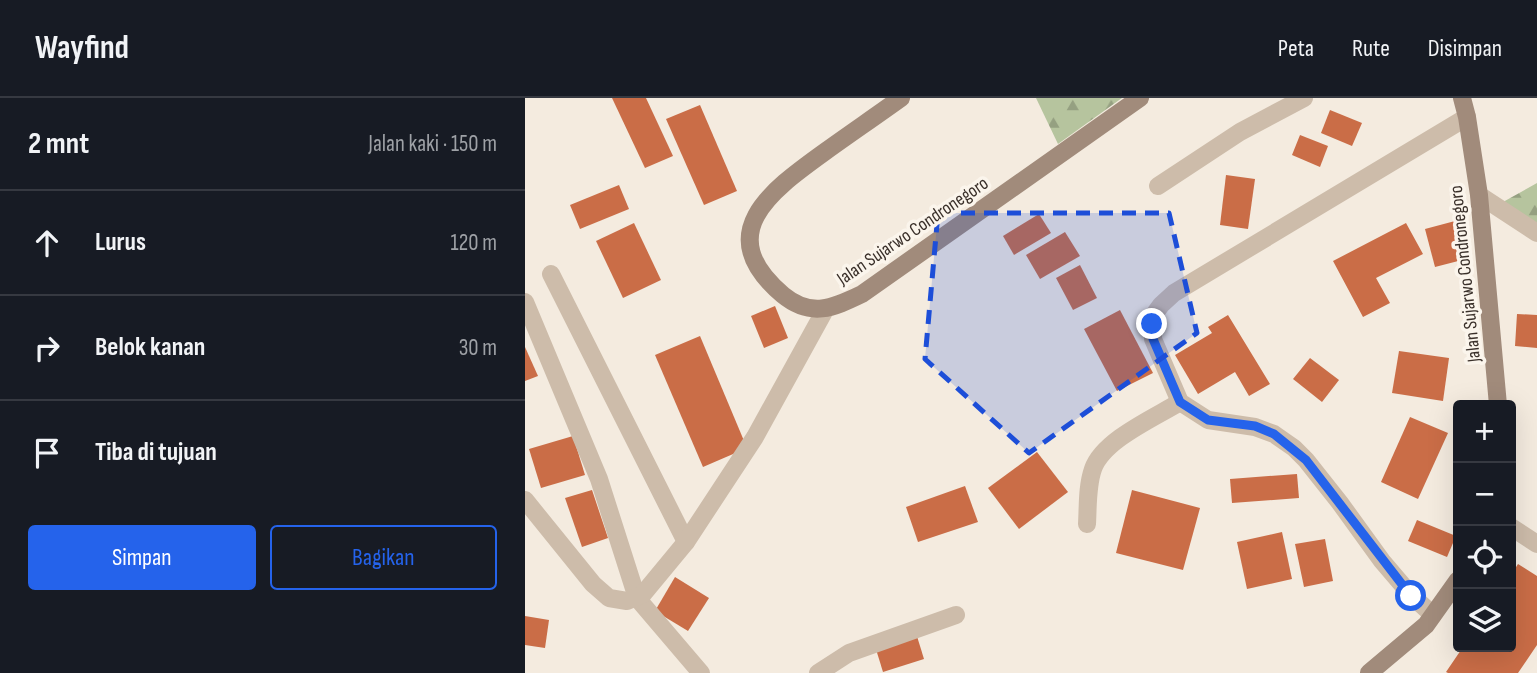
<!DOCTYPE html>
<html lang="id">
<meta charset="utf-8">
<style>
body{margin:0;font-family:"Sofia Sans Condensed",sans-serif;background:#242831;color:#f1f3f6}
.controls{position:absolute;right:21px;bottom:21px;display:grid;overflow:hidden;border-radius:7px;box-shadow:0 7px 28px #0002}
.controls button{width:63px;height:63px;display:grid;place-items:center;padding:0;border:0;border-bottom:2px solid #363941;background:#171b24;color:#f1f3f6;font:35px sans-serif}
.stop{position:absolute;width:21px;height:21px;margin:-16px;border:5px solid #2563eb;border-radius:50%;background:#fff}
.stop.end{background:#2563eb;border-color:#fff;box-shadow:0 2px 7px #0008}
.list{margin:0;padding:0;list-style:none}
h2{display:flex;justify-content:space-between;align-items:center;height:91px;margin:0;padding:0 28px;font-size:30px}
h2 small{font-size:23px;font-weight:400;color:#9ea1a6}
.list li{display:grid;grid-template-columns:46px 1fr auto;gap:21px;align-items:center;box-sizing:border-box;height:105px;padding:0 28px;border-top:2px solid #363941}
.list b{display:block;font-size:26px;white-space:nowrap}
.list em{font-size:23px;font-style:normal;color:#9ea1a6}
.actions{display:flex;gap:14px;padding:21px 28px}
.actions a{flex:1;padding:16px 0;border:2px solid #2563eb;border-radius:7px;text-align:center;font-size:24px;color:#2563eb}
.actions .main{background:#2563eb;color:#fff}
.icon{flex:none;width:38px;height:38px;fill:none;stroke:currentColor;stroke-width:2;stroke-linecap:round;stroke-linejoin:round}
.map{position:relative;flex:none;width:1012px;height:575px;overflow:hidden}
header{display:flex;align-items:center;gap:42px;box-sizing:border-box;height:98px;padding:0 35px;background:#171b24;border-bottom:2px solid #363941}
header strong{font-size:33px}
nav{display:flex;gap:38px;margin-inline-start:auto;font-size:24px}
main{display:flex}
aside{flex:1;background:#171b24}
.map>svg:first-child{display:block}
</style>
<header>
<strong>Wayfind</strong>
<nav><a>Peta</a><a>Rute</a><a>Disimpan</a></nav>
</header>
<main>
<aside>
<h2>2 mnt<small>Jalan kaki · 150 m</small></h2>
<ul class="list">
<li><svg class="icon" aria-label="ahead" viewBox="0 0 24 24"><path d="M12 20V5M6 11l6-6 6 6"/></svg><div><b>Lurus</b></div><em>120 m</em></li>
<li><svg class="icon" aria-label="right" viewBox="0 0 24 24"><path d="M7 20v-9h11M14 6l5 5-5 5"/></svg><div><b>Belok kanan</b></div><em>30 m</em></li>
<li><svg class="icon" aria-label="arrive" viewBox="0 0 24 24"><path d="M6 21V4h12l-3 4 3 4H6"/></svg><div><b>Tiba di tujuan</b></div></li>
</ul>
<div class="actions"><a class="main">Simpan</a><a>Bagikan</a></div>
</aside>
<div class="map">
<svg width="1012" height="575" viewBox="0 0 1012 575">
<defs>
<pattern id="forest-firs" width="22" height="20" patternUnits="userSpaceOnUse" patternTransform="scale(1.75)"><rect width="22" height="20" fill="#b6c49e"/><path d="M5 1l3.5 6h-7zM16 11l3.5 6h-7z" fill="#95a081"/></pattern>
</defs>
<rect width="100%" height="100%" fill="#f4ebdf"/>
<g fill="url(#forest-firs)">
<path d="M511 0H597L533 46Z"/>
<path d="M1012 85V127L978 104Z"/>
</g>
<g fill="#ca6d47">
<path d="M87 0H121L148 58 120 70Z"/>
<path d="M175 7 212 93 179 107 141 21Z"/>
<path d="M805 12 837 25 827 48 796 35Z"/>
<path d="M775 37 803 48 795 69 767 57Z"/>
<path d="M701 77 730 81 723 131 695 127Z"/>
<path d="M94 87 104 111 55 131 45 107Z"/>
<path d="M514 116 526 135 489 157 478 138Z"/>
<path d="M930 123 941 161 910 169 900 131Z"/>
<path d="M109 125 136 182 98 200 71 143Z"/>
<path d="M881 125 898 156 851 180 865 205 838 219 808 163Z"/>
<path d="M540 134 555 158 515 181 501 157Z"/>
<path d="M555 167 572 200 548 212 531 180Z"/>
<path d="M250 208 263 240 239 250 226 218Z"/>
<path d="M595 212 628 275 592 293 559 231Z"/>
<path d="M992 216 1012 217V250L990 248Z"/>
<path d="M703 217 745 286 724 298 710 274 673 296 650 257 687 235 683 229Z"/>
<path d="M175 238 222 350 178 369 130 257Z"/>
<path d="M0 249 13 278 0 283Z"/>
<path d="M874 253 924 260 918 303 867 295Z"/>
<path d="M785 260 814 282 797 304 768 281Z"/>
<path d="M885 319 923 335 893 401 856 384Z"/>
<path d="M48 338 60 377 16 390 4 351Z"/>
<path d="M512 354 543 394 494 431 463 390Z"/>
<path d="M772 376 774 400 707 405 705 381Z"/>
<path d="M440 388 453 424 393 444 381 409Z"/>
<path d="M67 392 83 440 57 449 40 400Z"/>
<path d="M607 392 675 410 658 472 591 455Z"/>
<path d="M892 422 931 438 922 459 883 443Z"/>
<path d="M757 434 767 481 722 491 712 444Z"/>
<path d="M800 441 808 483 779 489 770 446Z"/>
<path d="M993 466 1012 478V547L993 575H923L921 574 938 549H986V477Z"/>
<path d="M150 479 184 500 163 533 130 513Z"/>
<path d="M0 518 24 522 20 550 0 547Z"/>
<path d="M391 535 399 561 358 574 350 548Z"/>
</g>
<g fill="none" stroke-linecap="round" stroke-linejoin="round">
<g stroke="#cdbcaa" stroke-width="18">
<path d="M633 88 715 34 779 0"/>
<path d="M954 97 1012 135"/>
<path d="M26 176 161 444"/>
<path d="M0 204 74 381 112 500 176 575"/>
<path d="M0 402 68 486 84 500 102 503 118 496 161 444 230 339 300 212"/>
<path d="M562 426C563 409 562 388 568 371 578 342 629 320 655 304"/>
<path d="M986 429 1012 446"/>
<path d="M908 517 886 497 857 463 815 405 781 362 769 350 749 336 730 329 683 322 655 304 628 241V218L636 207 649 195 942 19"/>
<path d="M293 575 324 555 431 517"/>
</g>
<g stroke="#a18b7b" stroke-width="18">
<path d="M376 0C351 18 326 35 301 53 247 92 185 135 258 197 286 220 308 210 337 196L615 0"/>
<path d="M937 0 942 19 954 97 973 307"/>
<path d="M844 575 901 527 933 482"/>
</g>
</g>
<g fill="none" stroke-linecap="round" stroke-linejoin="round">
<path stroke="#2563eb" stroke-width="9" d="M627 226 628 241 655 304 683 322 730 328 749 336 781 362 886 498"/>
</g>
<path fill="#1d4ed8" fill-opacity="0.2" stroke="#1d4ed8" stroke-width="5" stroke-dasharray="14 9" stroke-linejoin="round" d="M413 115H644L672 235 504 355 400 261Z"/>
<g text-anchor="middle" stroke-width="7" stroke-linejoin="round" paint-order="stroke">
<g font-size="19" fill="#3a302a" stroke="#fbf5ec">
<text transform="translate(387 132) rotate(-34)" y="7">Jalan Sujarwo Condronegoro</text>
<text transform="translate(939 176) rotate(-96)" y="7">Jalan Sujarwo Condronegoro</text>
</g>
</g>
</svg>
<div class="controls">
<button>+</button>
<button>−</button>
<button><svg class="icon" aria-label="locate" viewBox="0 0 24 24"><circle cx="12" cy="12" r="6"/><path d="M12 2v4M12 18v4M2 12h4M18 12h4"/></svg></button>
<button><svg class="icon" aria-label="layers" viewBox="0 0 24 24"><path d="M12 4l9 5-9 5-9-5zM3 14l9 5 9-5"/></svg></button>
</div>
<div class="stop" style="left:886px;top:498px"></div>
<div class="stop end" style="left:627px;top:226px"></div>
</div>
</main>
